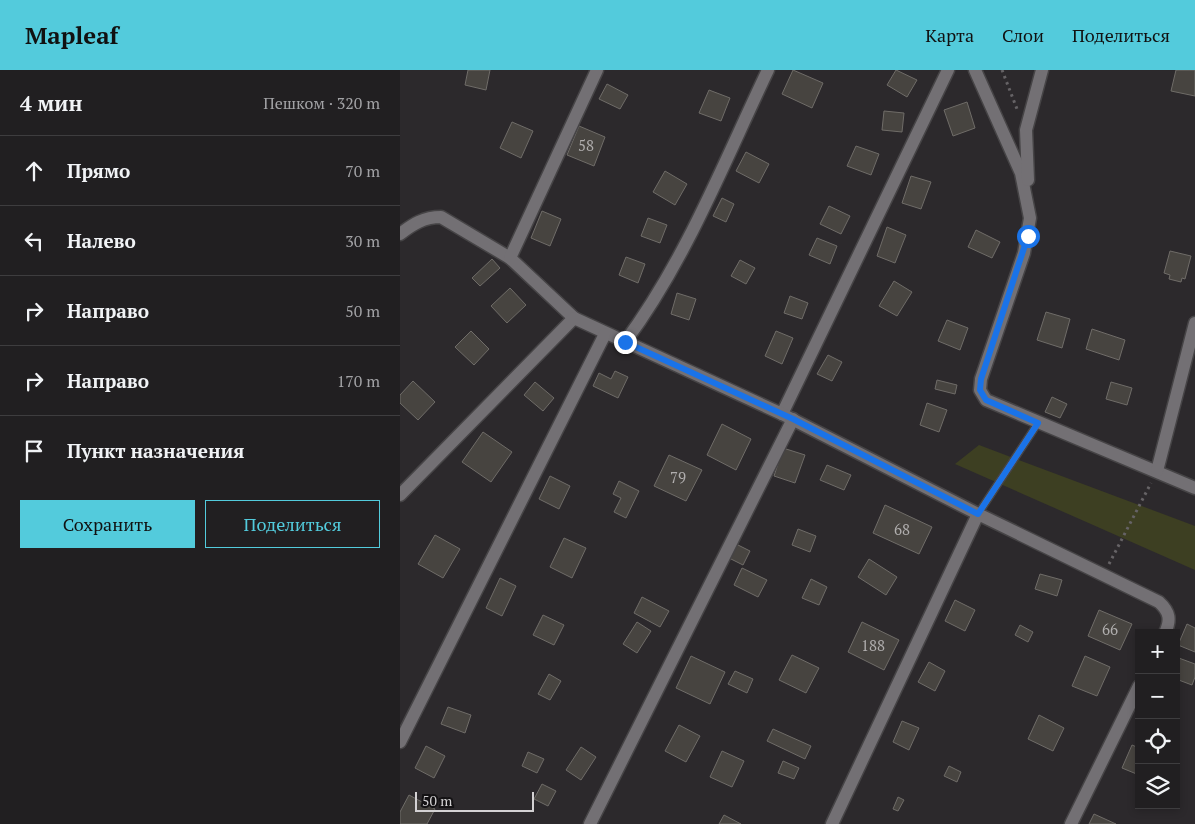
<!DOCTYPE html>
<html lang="ru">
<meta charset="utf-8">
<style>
body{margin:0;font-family:"PT Serif",serif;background:#2d2c2e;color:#f1f3f6}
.controls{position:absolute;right:15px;bottom:15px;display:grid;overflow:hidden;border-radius:0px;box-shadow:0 2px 8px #0003}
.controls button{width:45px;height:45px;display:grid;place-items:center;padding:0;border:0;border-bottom:1px solid #3e3d3f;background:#211f21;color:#f1f3f6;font:25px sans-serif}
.scale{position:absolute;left:15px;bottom:12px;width:119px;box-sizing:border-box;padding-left:5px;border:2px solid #d3d1d3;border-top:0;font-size:14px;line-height:18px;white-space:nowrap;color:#d3d1d3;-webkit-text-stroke:4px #141214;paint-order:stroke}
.stop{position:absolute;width:15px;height:15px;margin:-11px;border:4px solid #1a73e8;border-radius:50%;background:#fff}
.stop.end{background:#1a73e8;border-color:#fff;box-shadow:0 1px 5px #0008}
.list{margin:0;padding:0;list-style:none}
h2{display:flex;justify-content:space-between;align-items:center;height:65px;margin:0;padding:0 20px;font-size:21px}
h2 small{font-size:16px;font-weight:400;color:#a2a2a5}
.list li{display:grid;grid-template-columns:32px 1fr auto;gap:15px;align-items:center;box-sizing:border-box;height:70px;padding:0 20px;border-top:1px solid #3e3d3f}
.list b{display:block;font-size:19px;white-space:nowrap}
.list em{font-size:16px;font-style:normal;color:#a2a2a5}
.actions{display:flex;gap:10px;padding:15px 20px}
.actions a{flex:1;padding:11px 0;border:1px solid #53cbdc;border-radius:0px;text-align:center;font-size:18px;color:#53cbdc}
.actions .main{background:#53cbdc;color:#111}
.icon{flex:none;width:28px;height:28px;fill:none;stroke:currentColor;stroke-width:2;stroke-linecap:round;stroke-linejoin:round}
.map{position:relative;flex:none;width:795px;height:754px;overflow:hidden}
header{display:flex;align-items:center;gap:30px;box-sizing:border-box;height:70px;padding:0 25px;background:#53cbdc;color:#111}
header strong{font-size:24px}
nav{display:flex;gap:28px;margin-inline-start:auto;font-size:18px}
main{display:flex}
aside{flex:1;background:#211f21}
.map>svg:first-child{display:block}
</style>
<header>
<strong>Mapleaf</strong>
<nav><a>Карта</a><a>Слои</a><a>Поделиться</a></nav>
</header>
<main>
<aside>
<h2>4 мин<small>Пешком · 320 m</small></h2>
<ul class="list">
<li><svg class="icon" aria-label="ahead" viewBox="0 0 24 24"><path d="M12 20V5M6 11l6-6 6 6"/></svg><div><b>Прямо</b></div><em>70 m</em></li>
<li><svg class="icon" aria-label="left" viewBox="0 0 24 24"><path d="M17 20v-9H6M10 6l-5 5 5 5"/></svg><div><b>Налево</b></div><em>30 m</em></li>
<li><svg class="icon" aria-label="right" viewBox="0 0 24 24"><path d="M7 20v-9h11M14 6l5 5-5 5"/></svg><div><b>Направо</b></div><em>50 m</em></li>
<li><svg class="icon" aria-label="right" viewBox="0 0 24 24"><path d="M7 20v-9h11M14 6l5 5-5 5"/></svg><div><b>Направо</b></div><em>170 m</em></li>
<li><svg class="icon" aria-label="arrive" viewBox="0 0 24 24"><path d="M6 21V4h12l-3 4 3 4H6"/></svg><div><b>Пункт назначения</b></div></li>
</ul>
<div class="actions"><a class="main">Сохранить</a><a>Поделиться</a></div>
</aside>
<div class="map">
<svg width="795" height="754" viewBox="0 0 795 754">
<rect width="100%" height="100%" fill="#2c292c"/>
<path fill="#3d3f22" d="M579 375 795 456V500L555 394Z"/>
<g fill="#474440" stroke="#6f6c68">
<path d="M68 0H90L86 20 65 15Z"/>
<path d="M393 0 423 13 412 38 382 24Z"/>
<path d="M496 0 517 10 507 27 487 15Z"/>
<path d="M776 0H795V26L771 21Z"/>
<path d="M207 14 228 25 220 39 199 29Z"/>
<path d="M309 20 330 28 321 51 299 43Z"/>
<path d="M567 32 575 58 553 66 544 40Z"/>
<path d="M484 41 504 43 502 62 482 60Z"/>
<path d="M112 52 133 61 121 88 100 78Z"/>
<path d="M179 56 205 67 194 96 167 85Z"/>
<path d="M456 76 479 84 471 105 447 96Z"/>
<path d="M346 82 369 94 359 113 336 101Z"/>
<path d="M265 101 287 114 275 135 253 122Z"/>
<path d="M511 106 531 112 521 139 502 133Z"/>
<path d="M322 128 334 134 326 152 313 146Z"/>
<path d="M429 136 450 146 441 164 420 154Z"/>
<path d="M142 141 161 149 150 176 131 168Z"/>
<path d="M248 148 267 155 260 173 241 166Z"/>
<path d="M487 157 506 165 495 193 477 186Z"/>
<path d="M576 160 600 172 592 188 568 177Z"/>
<path d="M417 168 437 176 430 194 409 185Z"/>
<path d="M770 181 791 186 785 209 782 208 781 212 769 209 770 205 764 203Z"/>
<path d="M226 187 245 194 238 213 219 205Z"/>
<path d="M92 189 100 198 80 216 72 208Z"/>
<path d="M340 190 355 198 346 214 331 206Z"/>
<path d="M494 211 512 222 497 246 479 236Z"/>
<path d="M110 218 126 235 107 253 91 236Z"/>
<path d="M277 223 296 229 289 250 271 244Z"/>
<path d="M390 226 408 233 402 249 384 243Z"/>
<path d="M646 242 670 249 662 278 637 270Z"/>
<path d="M547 250 568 258 560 280 538 271Z"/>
<path d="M692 259 725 270 719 290 686 279Z"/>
<path d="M71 261 89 279 74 295 55 277Z"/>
<path d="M376 261 393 268 382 294 365 286Z"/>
<path d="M428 285 442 292 432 311 417 304Z"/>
<path d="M215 301 228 307 218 328 193 316 199 303 211 309Z"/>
<path d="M537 310 557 315 555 324 535 319Z"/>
<path d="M13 311 35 332 18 350 0 333V325Z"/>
<path d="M135 312 154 328 143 341 124 325Z"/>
<path d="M711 312 732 318 727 335 706 329Z"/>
<path d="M652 327 667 334 660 348 645 342Z"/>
<path d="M527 333 547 340 539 362 520 355Z"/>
<path d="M322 354 351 369 336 400 307 385Z"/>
<path d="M83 362 112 382 91 412 62 392Z"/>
<path d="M383 378 405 385 395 413 374 406Z"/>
<path d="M269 385 302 400 286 431 254 416Z"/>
<path d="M427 395 451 405 444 420 420 410Z"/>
<path d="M150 406 170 416 159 439 139 429Z"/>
<path d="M219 411 239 421 226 448 214 442 221 428 213 424Z"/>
<path d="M485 435 532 457 519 484 473 463Z"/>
<path d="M398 459 416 466 410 482 392 475Z"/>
<path d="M35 465 60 479 43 508 18 494Z"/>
<path d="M164 468 186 478 172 508 150 497Z"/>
<path d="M330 471 350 481 343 495 323 485Z"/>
<path d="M469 489 497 507 486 525 458 507Z"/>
<path d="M342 498 367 510 358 527 334 515Z"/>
<path d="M640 504 662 510 657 526 635 519Z"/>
<path d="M100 508 116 516 102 546 86 538Z"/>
<path d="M411 509 427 517 419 535 402 528Z"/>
<path d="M242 527 269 541 260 557 234 543Z"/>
<path d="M555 530 575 540 565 561 545 551Z"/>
<path d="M699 540 732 554 720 580 688 566Z"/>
<path d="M143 545 164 555 154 575 133 565Z"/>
<path d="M237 552 251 561 237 583 223 574Z"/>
<path d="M462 552 499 570 484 600 448 582Z"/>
<path d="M787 554 795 558V582L778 575Z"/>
<path d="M620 555 633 562 628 572 615 565Z"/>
<path d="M392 585 419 598 406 623 379 610Z"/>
<path d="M291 586 325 602 310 634 276 618Z"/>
<path d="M685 586 710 597 697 626 672 616Z"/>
<path d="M776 587 795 594V607L792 615 776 609Z"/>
<path d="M529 592 545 601 535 621 518 612Z"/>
<path d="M335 601 353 609 347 623 328 614Z"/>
<path d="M149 604 161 611 150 630 138 624Z"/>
<path d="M48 637 71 645 65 663 41 654Z"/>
<path d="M639 645 664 658 653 681 628 669Z"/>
<path d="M502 651 519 658 509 680 493 672Z"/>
<path d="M279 655 300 666 286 692 265 681Z"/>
<path d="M373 659 411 676 405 689 367 671Z"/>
<path d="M732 675 739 678V705L722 698Z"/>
<path d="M26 676 45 686 34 708 15 698Z"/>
<path d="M181 677 196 687 181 710 166 700Z"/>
<path d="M322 681 344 691 332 717 310 707Z"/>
<path d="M128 682 144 689 137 703 122 696Z"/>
<path d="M383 691 399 698 394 709 378 703Z"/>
<path d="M549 696 561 702 557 712 544 706Z"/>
<path d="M142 714 156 721 148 736 134 729Z"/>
<path d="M9 725 35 739 27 754H0V742Z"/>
<path d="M498 727 504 730 498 741 493 739Z"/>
<path d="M694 744 716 754H689Z"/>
<path d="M324 745 341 754H319Z"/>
</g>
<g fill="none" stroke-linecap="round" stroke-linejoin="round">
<g stroke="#464446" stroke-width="9">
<path id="lane" d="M578 444 638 353"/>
</g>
<g stroke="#464446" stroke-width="15">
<g id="street">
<path d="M575 0 621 103 630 148 624 183 581 309 580 320 586 330 795 418"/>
<path d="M628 110 626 60 642 0"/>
<path d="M0 164C13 154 24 147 41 147L110 188"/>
<path d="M174 248 110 188 197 0"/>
<path d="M225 272C286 190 324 92 368 0"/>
<path d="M382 344 548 0"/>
<path d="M757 401 795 253"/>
<path d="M0 425 174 248 382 344 578 444 759 532C770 542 771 550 765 563"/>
<path d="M0 672 205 264"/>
<path d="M190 754 393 349"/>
<path d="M432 754 578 444"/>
<path d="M671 754 739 616"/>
</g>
</g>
<g stroke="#666366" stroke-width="3" stroke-dasharray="2.5 4" stroke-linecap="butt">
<path d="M602 0 617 39"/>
<path d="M709 494 751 413"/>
</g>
<use href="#lane" stroke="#737074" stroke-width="6"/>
<use href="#street" stroke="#737074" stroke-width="12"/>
</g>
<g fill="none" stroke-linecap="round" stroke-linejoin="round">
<path stroke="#1a73e8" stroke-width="6" d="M225 272 393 349 578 444 638 353 586 330 580 320 581 309 628 166"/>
</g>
<g text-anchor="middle" stroke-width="4" stroke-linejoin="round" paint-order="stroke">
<g font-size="15" fill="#b0aeae">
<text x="186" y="81">58</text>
<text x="278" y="413">79</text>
<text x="502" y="465">68</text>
<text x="710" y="565">66</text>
<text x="473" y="581">188</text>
</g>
</g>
</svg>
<div class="controls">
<button>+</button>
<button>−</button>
<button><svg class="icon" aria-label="locate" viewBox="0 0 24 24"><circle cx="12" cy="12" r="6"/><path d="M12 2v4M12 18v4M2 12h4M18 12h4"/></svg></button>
<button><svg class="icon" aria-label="layers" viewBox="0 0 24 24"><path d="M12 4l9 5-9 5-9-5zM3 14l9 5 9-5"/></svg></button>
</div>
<div class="scale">50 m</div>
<div class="stop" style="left:628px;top:166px"></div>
<div class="stop end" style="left:225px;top:272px"></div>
</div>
</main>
